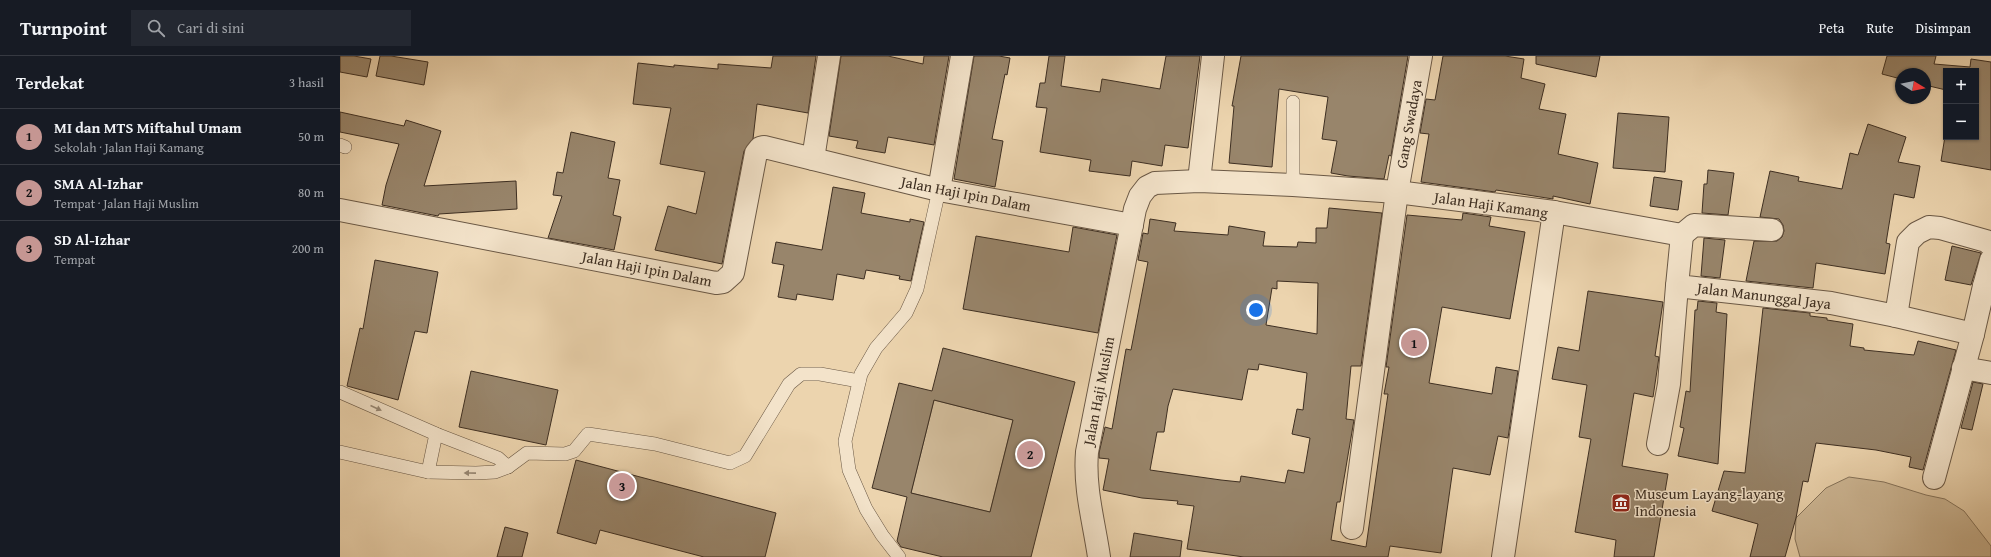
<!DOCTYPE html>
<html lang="id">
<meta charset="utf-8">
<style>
body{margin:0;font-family:"Gentium Book Plus",serif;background:#242831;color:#f1f3f6}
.controls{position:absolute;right:12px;top:12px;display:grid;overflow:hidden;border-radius:0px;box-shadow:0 1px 3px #0004}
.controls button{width:36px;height:36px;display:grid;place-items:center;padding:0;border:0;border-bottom:1px solid #363941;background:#171b24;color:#f1f3f6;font:20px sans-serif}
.compass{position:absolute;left:1555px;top:12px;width:36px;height:36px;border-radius:50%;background:#171b24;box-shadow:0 1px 3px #0004;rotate:100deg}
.you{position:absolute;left:916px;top:254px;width:14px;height:14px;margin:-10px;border:3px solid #fff;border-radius:50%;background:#1a73e8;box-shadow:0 0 0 6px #1a73e833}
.badge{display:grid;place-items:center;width:26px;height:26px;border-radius:50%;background:#c59692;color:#111;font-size:13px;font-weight:700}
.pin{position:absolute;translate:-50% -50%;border:2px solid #fff;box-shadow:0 1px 4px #0006}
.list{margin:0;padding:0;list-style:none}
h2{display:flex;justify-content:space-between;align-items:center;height:52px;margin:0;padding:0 16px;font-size:17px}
h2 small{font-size:13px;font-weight:400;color:#9ea1a6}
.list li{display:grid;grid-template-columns:26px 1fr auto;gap:12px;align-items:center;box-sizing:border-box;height:56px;padding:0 16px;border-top:1px solid #363941}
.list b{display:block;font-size:15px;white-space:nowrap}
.list p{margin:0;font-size:13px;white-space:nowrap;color:#9ea1a6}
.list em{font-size:13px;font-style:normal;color:#9ea1a6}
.icon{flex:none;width:22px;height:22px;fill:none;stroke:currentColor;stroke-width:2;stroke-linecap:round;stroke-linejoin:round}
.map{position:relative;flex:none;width:1651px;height:501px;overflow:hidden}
header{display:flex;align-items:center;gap:24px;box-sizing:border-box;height:56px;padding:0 20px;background:#171b24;border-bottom:1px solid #363941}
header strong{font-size:19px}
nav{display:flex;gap:22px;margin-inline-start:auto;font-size:14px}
.search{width:280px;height:36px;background:#242831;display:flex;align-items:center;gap:10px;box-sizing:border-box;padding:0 14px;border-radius:0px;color:#9ea1a6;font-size:15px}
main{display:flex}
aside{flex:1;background:#171b24}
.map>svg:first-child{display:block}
</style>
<header>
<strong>Turnpoint</strong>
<div class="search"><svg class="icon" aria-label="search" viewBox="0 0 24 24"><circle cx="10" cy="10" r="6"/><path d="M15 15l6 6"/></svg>Cari di sini</div>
<nav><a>Peta</a><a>Rute</a><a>Disimpan</a></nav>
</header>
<main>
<aside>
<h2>Terdekat<small>3 hasil</small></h2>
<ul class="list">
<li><span class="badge">1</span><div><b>MI dan MTS Miftahul Umam</b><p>Sekolah · Jalan Haji Kamang</p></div><em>50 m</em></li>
<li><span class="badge">2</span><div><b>SMA Al-Izhar</b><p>Tempat · Jalan Haji Muslim</p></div><em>80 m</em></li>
<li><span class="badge">3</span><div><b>SD Al-Izhar</b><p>Tempat</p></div><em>200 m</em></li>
</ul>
</aside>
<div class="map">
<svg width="1651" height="501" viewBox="0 0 1651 501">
<rect width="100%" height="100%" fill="#ecd4ae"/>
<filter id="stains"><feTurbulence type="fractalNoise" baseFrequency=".005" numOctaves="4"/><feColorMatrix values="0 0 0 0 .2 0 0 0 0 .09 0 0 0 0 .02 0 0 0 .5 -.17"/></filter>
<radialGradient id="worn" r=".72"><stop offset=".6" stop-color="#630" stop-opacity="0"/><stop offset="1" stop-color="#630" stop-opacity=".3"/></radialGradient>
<g fill="#ceb896" stroke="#86745c">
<path d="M594 344 673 364 650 456 571 437Z"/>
<path d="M1509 421 1544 426 1586 439 1605 443 1624 455 1651 490V501H1460L1455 483 1456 462 1486 432Z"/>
</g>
<g fill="#98856b" stroke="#3e2f22" fill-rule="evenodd">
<path d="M0 0H14L31 3 27 21 0 16Z"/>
<path d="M40 0H51L88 6 84 29 36 20Z"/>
<path d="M433 0H476L468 57 417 48 413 83 404 95 382 208 315 194 328 150 356 158 365 116 320 108 331 52 293 48 298 7 334 11V9L378 13V8L431 12Z"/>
<path d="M501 0H548L583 8 584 0H609L594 89 548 81 545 97 516 92 518 85 489 80Z"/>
<path d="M634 0H659L670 2 667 19 665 18 652 83 663 85 655 131 614 123Z"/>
<path d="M709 0H725L721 30 760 36 762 23 820 33 826 0H860L848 92 825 89 822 110 792 105 790 120 749 115 751 104 700 96 707 52 696 51 700 27H705Z"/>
<path d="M901 0H1068L1051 100 1049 99 1044 123 1008 120 991 117 997 85 982 83 988 41 939 33 932 111 889 107 894 50H892Z"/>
<path d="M1103 0H1165L1184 3 1181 22 1205 28 1199 53 1226 58 1218 98 1258 107 1250 148 1213 140V143L1156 134 1155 136 1081 126 1089 78 1080 77 1086 43 1095 44Z"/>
<path d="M1196 0H1260L1256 21 1196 8Z"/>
<path d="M1547 0H1596L1594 8 1630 11 1631 3 1651 6V114L1601 105 1606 74V81H1636V15H1606V34L1585 29V18H1561V23L1542 18Z"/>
<path d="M0 56 64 70 66 64 101 75 84 130 176 125 177 153 99 158 98 160 42 149 46 129 59 88 0 76Z"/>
<path d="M1278 57 1329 61 1325 116 1273 112Z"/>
<path d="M1528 68 1566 81 1558 106 1580 110 1574 142 1554 138 1546 187 1550 188 1545 218 1476 207 1473 232 1406 225 1414 185H1437L1442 181 1444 175 1443 169 1439 163 1420 161 1430 115 1459 121 1458 125 1502 133 1510 97 1518 99Z"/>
<path d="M231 76 275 86 268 122 280 124 273 159 281 161 274 194 208 182 222 140 213 139 217 116 223 117Z"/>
<path d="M1368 114 1394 117 1388 159 1362 157 1364 128H1367Z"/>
<path d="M1314 121 1342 125 1338 154 1310 150Z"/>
<path d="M493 131 525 137 521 157 570 166V163L584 166 571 225 559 223 560 220 526 214 524 223 497 218 493 244 457 238 456 244 438 241 444 209 432 207 436 186 482 194Z"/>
<path d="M989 152 1042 157 1021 310H1011L1006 363 1014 364 1000 446H997L991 484 1026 491 1048 338H1044L1049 311H1046L1067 159 1122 164 1123 157 1151 161 1149 170 1185 176 1170 263 1102 251 1089 327 1152 338 1156 311 1178 315 1168 382 1158 380 1150 419 1113 412 1101 497 1050 490 1048 501H904L847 493 854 450 837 448 838 445 802 442 763 434 769 403 759 402V397L765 371 772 373 786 293 791 294 808 206 798 204 803 177 808 178 810 163 836 167 834 175 888 179 889 170 925 176 923 190 957 191 958 186 976 187V172H987ZM937 225 978 227 977 278 926 269 932 232 937 233ZM919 308 967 317 963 354 957 353 952 378 970 382 964 417 948 414 945 427 901 420 900 426 881 424 810 414 817 376H824L828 350 833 333 902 344 908 313 918 314Z"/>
<path d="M733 171 777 179 758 277 623 253 636 180 729 196Z"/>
<path d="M1364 182 1385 184 1380 222 1361 220Z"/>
<path d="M1612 190 1641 197 1631 229 1605 224Z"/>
<path d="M35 204 98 216 87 277 75 275 58 344 7 330 20 272 23 273Z"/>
<path d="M1248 235 1323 246 1315 300 1319 301 1313 341 1294 337 1282 410 1328 418 1314 501H1274L1276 484 1235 476 1251 383 1239 381 1247 329 1212 323 1218 291 1239 295Z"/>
<path d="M1358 245 1377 247 1376 256 1387 258 1378 408 1338 400 1344 372 1340 371 1346 335 1350 336 1355 254H1357Z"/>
<path d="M1423 252 1470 257V260L1487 262V264L1513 268 1510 290 1524 292V294L1574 299 1578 285 1616 294 1583 414 1569 411 1571 401 1536 394 1476 387 1468 426 1463 425 1456 462 1445 501H1410L1418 468 1372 455 1384 415 1405 417Z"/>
<path d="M603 292 735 326 691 501H603L561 491 557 485 567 441 532 432 559 327 592 335ZM594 344 673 364 650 456 571 437Z"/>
<path d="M131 315 218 334 206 389 119 371Z"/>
<path d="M1633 326 1643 328 1632 374 1621 372Z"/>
<path d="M236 404 436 457 425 501H364L260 474 256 488 217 477Z"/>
<path d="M165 471 188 477 182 501H157Z"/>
<path d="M794 477 842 485 840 501H790Z"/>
</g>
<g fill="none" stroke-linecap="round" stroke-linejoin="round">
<g stroke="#6a5845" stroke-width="14">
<g id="lane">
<path d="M0 89 5 91"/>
<path d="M953 129V46"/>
<path d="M0 336 96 378 158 402 168 411"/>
<path d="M0 396 88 416 136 417 155 416 168 411 187 397 225 398 234 395 248 378 315 388 390 407 405 400 449 328 461 318H480L519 325"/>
<path d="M88 416 96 378"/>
<path d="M559 501 542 479 526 453 509 414 505 385 521 318 536 292 566 257 577 233 599 134"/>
</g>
</g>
<g stroke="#6a5845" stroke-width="24">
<g id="street">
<path d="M473 103 489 0"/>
<path d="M859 125 873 0"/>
<path d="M599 134 622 0"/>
<path d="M0 154 376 227 383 226 393 217 416 97 420 92 424 91 599 134 792 169"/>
<path d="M1342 179 1354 169 1432 174"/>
<path d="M1644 230 1651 204"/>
<path d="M1556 260 1568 186 1577 177 1589 171 1600 172 1646 185 1651 189"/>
<path d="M1623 312 1651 317"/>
<path d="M1318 388 1329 328 1337 230"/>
<path d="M1594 422 1633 278"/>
<path d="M1012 472 1057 136 1081 0"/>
<path d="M759 501C754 466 744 433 747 396L795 153 800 140 807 131 815 127 859 125 953 129 1057 136 1214 156 1342 179 1337 230 1491 247 1556 260 1633 278 1644 230 1651 231"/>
<path d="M1163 501 1214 156"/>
</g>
</g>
<use href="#lane" stroke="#f3e3ca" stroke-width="13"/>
<use href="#street" stroke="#f3e3ca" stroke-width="22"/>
</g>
<defs><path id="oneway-solid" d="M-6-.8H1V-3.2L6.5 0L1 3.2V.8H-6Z"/></defs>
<g fill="#988976">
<use href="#oneway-solid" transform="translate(36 352) rotate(24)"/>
<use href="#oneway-solid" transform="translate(130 417) rotate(-179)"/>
</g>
<defs>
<g id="museum-square" transform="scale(1)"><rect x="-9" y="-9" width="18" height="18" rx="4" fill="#8f2418" stroke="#f3e3ca"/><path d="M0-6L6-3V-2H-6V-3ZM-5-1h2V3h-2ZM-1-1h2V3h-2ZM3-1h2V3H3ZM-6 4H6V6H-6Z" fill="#fff"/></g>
</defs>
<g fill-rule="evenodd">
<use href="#museum-square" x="1281" y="447"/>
</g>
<g text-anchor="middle" stroke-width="3" stroke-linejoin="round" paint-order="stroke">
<g font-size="15" fill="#3e2f22" stroke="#f3e3ca">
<text transform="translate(1069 68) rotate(-80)" y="5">Gang Swadaya</text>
<text transform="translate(626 138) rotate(11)" y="5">Jalan Haji Ipin Dalam</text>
<text transform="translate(1151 149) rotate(8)" y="5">Jalan Haji Kamang</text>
<text transform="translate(307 213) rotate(11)" y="5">Jalan Haji Ipin Dalam</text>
<text transform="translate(1424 240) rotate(7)" y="5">Jalan Manunggal Jaya</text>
<text transform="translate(759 335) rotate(-79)" y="5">Jalan Haji Muslim</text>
</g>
<g font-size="15" fill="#3e2f22" stroke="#f3e3ca" text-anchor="start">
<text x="1295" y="443">Museum Layang-layang<tspan x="1295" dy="17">Indonesia</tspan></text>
</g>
</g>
<rect width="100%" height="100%" filter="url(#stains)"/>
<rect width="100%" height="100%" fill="url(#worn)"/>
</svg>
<div class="controls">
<button>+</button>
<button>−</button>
</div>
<svg class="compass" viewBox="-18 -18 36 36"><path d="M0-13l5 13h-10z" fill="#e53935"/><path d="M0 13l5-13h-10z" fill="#9ea1a6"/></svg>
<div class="you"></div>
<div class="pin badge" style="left:1074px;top:287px">1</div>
<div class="pin badge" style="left:690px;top:398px">2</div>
<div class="pin badge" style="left:282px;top:430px">3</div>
</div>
</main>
